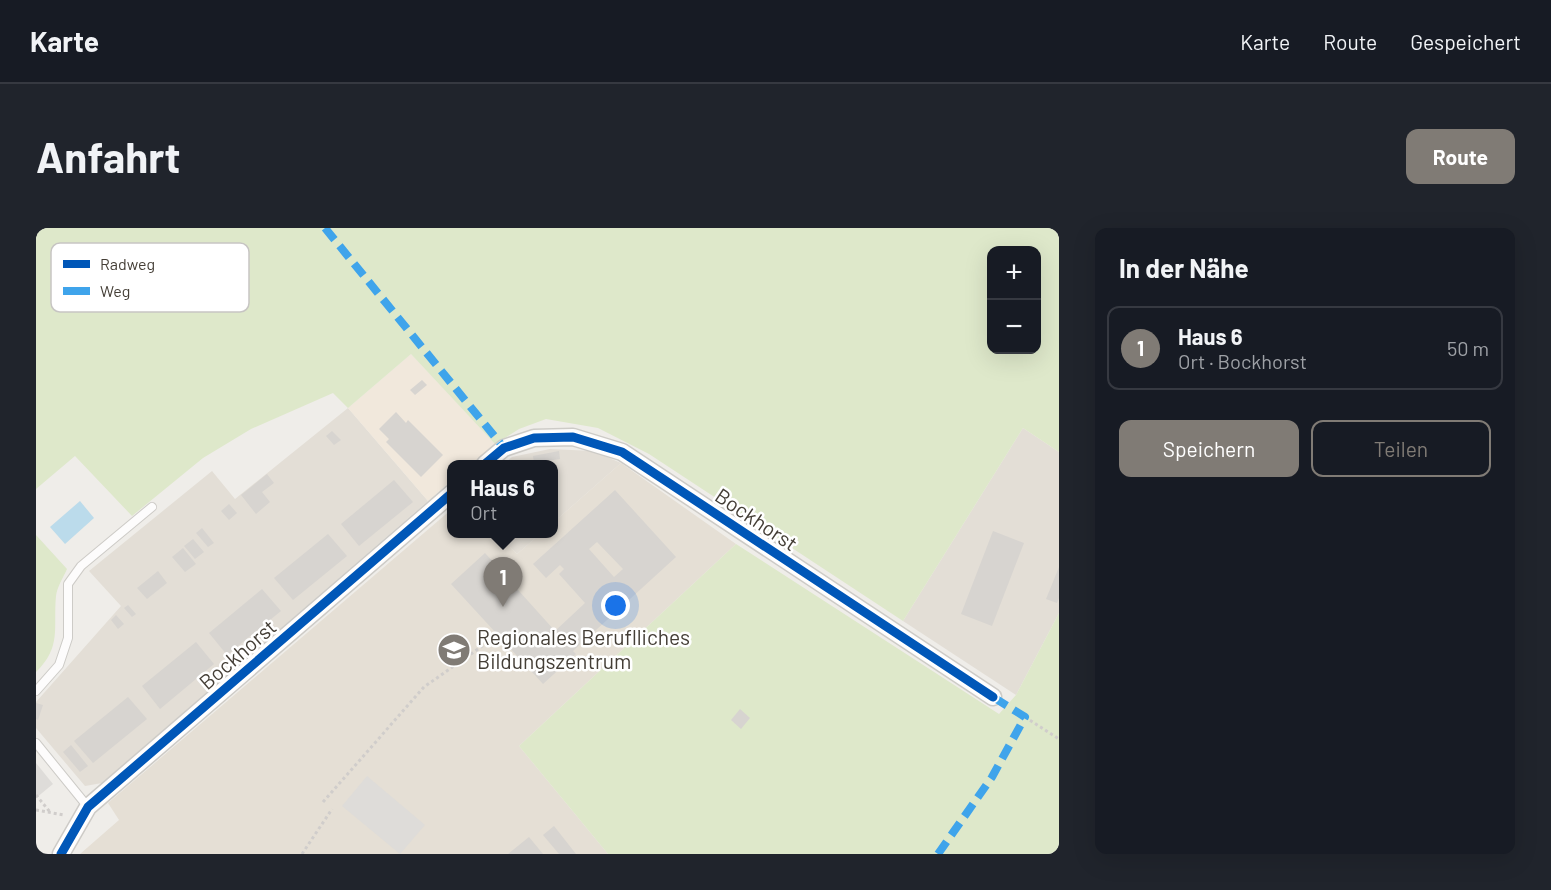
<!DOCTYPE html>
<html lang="de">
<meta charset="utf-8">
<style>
body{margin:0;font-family:Barlow,sans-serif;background:#20242c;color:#f1f3f6}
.controls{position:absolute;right:18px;top:18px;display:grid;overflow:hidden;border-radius:12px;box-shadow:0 6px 24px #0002}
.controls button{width:54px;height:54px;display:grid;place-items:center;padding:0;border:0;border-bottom:2px solid #363941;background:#171b24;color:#f1f3f6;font:30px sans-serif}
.you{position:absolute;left:580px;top:378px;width:21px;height:21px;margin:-15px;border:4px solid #fff;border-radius:50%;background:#1a73e8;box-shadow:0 0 0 9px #1a73e833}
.badge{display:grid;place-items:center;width:39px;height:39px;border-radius:50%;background:#807b75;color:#fff;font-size:20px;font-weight:700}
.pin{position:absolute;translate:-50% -50px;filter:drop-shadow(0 2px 3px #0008)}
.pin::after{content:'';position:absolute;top:32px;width:21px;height:18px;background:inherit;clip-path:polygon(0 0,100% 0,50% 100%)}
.popup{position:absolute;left:411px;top:232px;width:111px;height:78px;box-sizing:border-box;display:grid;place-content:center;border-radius:12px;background:#171b24;filter:drop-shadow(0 2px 4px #0005);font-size:20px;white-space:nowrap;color:#9ea1a6}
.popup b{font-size:22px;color:#f1f3f6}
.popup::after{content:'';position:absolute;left:50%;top:100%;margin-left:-12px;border:12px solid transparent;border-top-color:#171b24}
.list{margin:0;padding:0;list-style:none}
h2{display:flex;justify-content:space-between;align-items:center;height:78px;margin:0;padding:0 24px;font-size:26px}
h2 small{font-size:20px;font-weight:400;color:#9ea1a6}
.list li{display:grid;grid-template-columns:39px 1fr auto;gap:18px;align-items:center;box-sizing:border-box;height:84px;margin:0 12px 12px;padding:0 12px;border:2px solid #363941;border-radius:12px}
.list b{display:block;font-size:22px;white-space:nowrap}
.list p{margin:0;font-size:20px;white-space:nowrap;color:#9ea1a6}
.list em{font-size:20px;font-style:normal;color:#9ea1a6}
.actions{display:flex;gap:12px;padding:18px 24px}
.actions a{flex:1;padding:14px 0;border:2px solid #807b75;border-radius:12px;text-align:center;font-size:21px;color:#807b75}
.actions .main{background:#807b75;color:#fff}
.map{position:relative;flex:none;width:1023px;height:626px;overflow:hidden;border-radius:12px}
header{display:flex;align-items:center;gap:36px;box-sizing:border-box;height:84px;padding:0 30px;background:#171b24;border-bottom:2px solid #363941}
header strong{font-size:28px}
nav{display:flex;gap:33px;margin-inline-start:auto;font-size:21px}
.intro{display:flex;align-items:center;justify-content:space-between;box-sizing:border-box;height:144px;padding:0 36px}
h1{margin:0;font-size:42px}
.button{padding:15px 27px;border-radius:12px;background:#807b75;color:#fff;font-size:21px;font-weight:700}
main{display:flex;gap:36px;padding:0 36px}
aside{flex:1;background:#171b24;border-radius:12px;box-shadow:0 6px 24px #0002}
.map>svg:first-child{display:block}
</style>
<header>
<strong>Karte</strong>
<nav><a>Karte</a><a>Route</a><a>Gespeichert</a></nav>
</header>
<div class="intro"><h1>Anfahrt</h1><a class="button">Route</a></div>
<main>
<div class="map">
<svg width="1023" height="626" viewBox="0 0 1023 626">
<rect width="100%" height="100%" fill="#efede9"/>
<g fill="#e3ded6">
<path d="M312 180 392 273 66 555 49 558 0 500V474L85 378 53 343 176 243 199 271Z"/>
<path d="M987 200 1023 224V385L980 467 867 393Z"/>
<path d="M514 221 557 223 585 235 518 294V236H468L476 229Z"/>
<path d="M462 306H504L481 326Z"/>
</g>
<path fill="#f1e8dc" d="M375 126 459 216 435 236H416V252L392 273 312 180Z"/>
<path fill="#e5dfd5" d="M585 235 700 316 483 518 572 626H44L83 592 72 575 416 281V306H462L481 326 504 306H518V294Z"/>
<g fill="#dee8ca" fill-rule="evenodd">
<path d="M0 0H1023V224L987 200 867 393 613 226 562 200 510 191 483 201 459 216 375 126 312 180 297 165 215 201 167 230 96 288 39 228 0 261ZM1000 22V122H956V22Z"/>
<path d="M0 307 31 341C27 350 21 359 20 368 17 400 26 419 0 444Z"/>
<path d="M700 316 963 486 980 467 1023 385V626H572L483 518Z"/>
</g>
<g fill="#dedcd9">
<path d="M0 535 17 556 0 570Z"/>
<path d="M331 548 389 597 364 626 306 578Z"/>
</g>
<path fill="#bbdbeb" d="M44 273 58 290 29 316 14 299Z"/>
<g fill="#d7d4d0" fill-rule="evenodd">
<path d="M386 152 391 157 379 167 374 162Z"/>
<path d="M360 184 370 195 372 192 407 227 385 249 350 214 353 211 343 201Z"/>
<path d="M296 203 305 212 298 217 290 208Z"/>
<path d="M523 223 524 231 498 235 497 228Z"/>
<path d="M231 246 238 255 226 264 234 274 220 286 205 267Z"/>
<path d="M358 252 377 274 323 318 305 296Z"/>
<path d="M579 262 640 329 537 423 540 426 507 456 415 356 449 325 519 403 549 375 523 346 528 341 524 337 510 350 497 336ZM561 314 587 341 578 349 553 321Z"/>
<path d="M193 276 201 285 193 292 185 283Z"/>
<path d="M166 300 178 315 172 319 160 305Z"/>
<path d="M957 303 988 315 956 398 925 386Z"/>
<path d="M292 306 311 328 257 372 238 350Z"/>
<path d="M157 311 168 324 159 331 148 318Z"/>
<path d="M147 320 160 336 149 344 136 329Z"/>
<path d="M1023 339V370L1021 375 1010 371Z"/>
<path d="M122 343 131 355 111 371 101 360Z"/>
<path d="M226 361 245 383 191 427 173 405Z"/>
<path d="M92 377 100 386 96 389 88 380Z"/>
<path d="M80 387 88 396 82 401 75 392Z"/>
<path d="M160 414 178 436 124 481 106 458Z"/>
<path d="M92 469 111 491 57 535 38 513Z"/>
<path d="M0 475 7 477 2 492 0 491Z"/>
<path d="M704 481 714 490 705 501 695 492Z"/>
<path d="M35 517 52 538 44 544 27 524Z"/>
<path d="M518 598 540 626H523L507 607Z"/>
<path d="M493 609 507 626H472Z"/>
</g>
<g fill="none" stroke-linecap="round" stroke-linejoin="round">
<g stroke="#cdcbc7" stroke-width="10">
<g id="lane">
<path d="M0 463 23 437 32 410V356L45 338 116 279"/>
<path d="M0 515 52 579"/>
</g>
</g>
<g stroke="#cdcbc7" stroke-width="19">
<g id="street">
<path d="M449 236 468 220 498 210 537 209 586 224 957 469"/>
<path d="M25 626 52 579 416 265"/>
</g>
</g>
<g stroke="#d0cdcb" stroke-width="3" stroke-dasharray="3 3" stroke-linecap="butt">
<path d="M989 489 1023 511"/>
<path d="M0 567 14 584"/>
<path d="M287 574 388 459 462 407"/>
<path d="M0 582 28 587"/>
<path d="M266 626 296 581"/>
</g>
<use href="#lane" stroke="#fdfcfc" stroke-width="8"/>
<use href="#street" stroke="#fdfcfc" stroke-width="16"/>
<g stroke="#3fa4eb" stroke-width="8" stroke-dasharray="15 8" stroke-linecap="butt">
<path d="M289 0 468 220"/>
<path d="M902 626 956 549 989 489 957 469"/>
</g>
<g stroke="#fff" stroke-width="13">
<g id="cycleway">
<path d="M449 236 468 220 498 210 537 209 586 224 957 469"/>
<path d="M25 626 52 579 416 265"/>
</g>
</g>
<use href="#cycleway" stroke="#0057b8" stroke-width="9"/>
</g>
<defs>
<g id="school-disc" transform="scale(1.725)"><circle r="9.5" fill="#807b75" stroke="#fff"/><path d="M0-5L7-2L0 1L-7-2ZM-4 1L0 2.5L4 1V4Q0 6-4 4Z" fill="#fff"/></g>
</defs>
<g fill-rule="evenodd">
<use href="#school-disc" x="418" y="422"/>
</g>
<g text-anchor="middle" stroke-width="5" stroke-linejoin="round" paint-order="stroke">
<g font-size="21" fill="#443e36" stroke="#fff">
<text transform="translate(720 292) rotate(34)" y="7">Bockhorst</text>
<text transform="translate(202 427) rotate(-41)" y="7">Bockhorst</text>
</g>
<g font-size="21" fill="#443e36" stroke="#fff" text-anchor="start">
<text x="441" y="417">Regionales Beruflliches<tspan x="441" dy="24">Bildungszentrum</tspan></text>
</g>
</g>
<rect x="15" y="15" width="198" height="69" rx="9" fill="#fff" stroke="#c7c5c3" stroke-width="1.5"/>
<rect x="27" y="32" width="27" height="8" fill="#0057b8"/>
<rect x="27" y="59" width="27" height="8" fill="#3fa4eb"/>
<g font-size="16" fill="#443e36">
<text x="64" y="42">Radweg</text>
<text x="64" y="69">Weg</text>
</g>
</svg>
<div class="controls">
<button>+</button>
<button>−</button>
</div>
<div class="you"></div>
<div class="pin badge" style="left:467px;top:379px">1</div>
<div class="popup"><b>Haus 6</b>Ort</div>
</div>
<aside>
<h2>In der Nähe<small></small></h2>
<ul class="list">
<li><span class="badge">1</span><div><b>Haus 6</b><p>Ort · Bockhorst</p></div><em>50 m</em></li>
</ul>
<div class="actions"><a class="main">Speichern</a><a>Teilen</a></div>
</aside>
</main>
